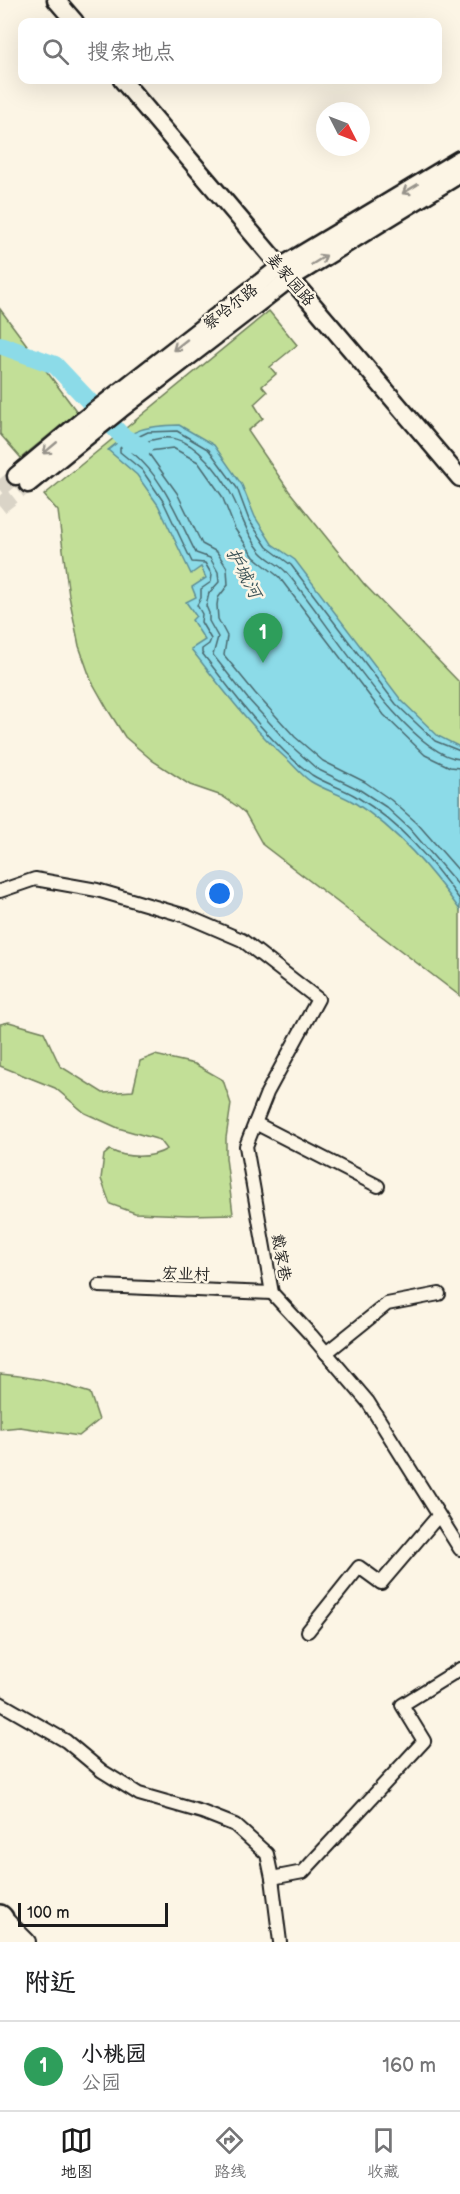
<!DOCTYPE html>
<html lang="zh">
<meta charset="utf-8">
<style>
body{margin:0;font-family:"Balsamiq Sans","LXGW WenKai TC",sans-serif;background:#f2f2f2;color:#202124}
.compass{position:absolute;left:316px;top:102px;width:54px;height:54px;border-radius:50%;background:#fff;box-shadow:0 6px 24px #0002;rotate:132deg}
.scale{position:absolute;left:18px;bottom:15px;width:150px;box-sizing:border-box;padding-left:6px;border:3px solid #1c1c1c;border-top:0;font-size:16px;line-height:21px;white-space:nowrap;color:#1c1c1c;-webkit-text-stroke:4px #fcf5e5;paint-order:stroke}
.you{position:absolute;left:220px;top:894px;width:21px;height:21px;margin:-15px;border:4px solid #fff;border-radius:50%;background:#1a73e8;box-shadow:0 0 0 9px #1a73e833}
.badge{display:grid;place-items:center;width:39px;height:39px;border-radius:50%;background:#1c1c1c;color:#fff;font-size:20px;font-weight:700}
.pin{position:absolute;translate:-50% -50px;filter:drop-shadow(0 2px 3px #0008)}
.pin::after{content:'';position:absolute;top:32px;width:21px;height:18px;background:inherit;clip-path:polygon(0 0,100% 0,50% 100%)}
.list{margin:0;padding:0;list-style:none}
h2{display:flex;justify-content:space-between;align-items:center;height:78px;margin:0;padding:0 24px;font-size:26px}
h2 small{font-size:20px;font-weight:400;color:#757577}
.list li{display:grid;grid-template-columns:39px 1fr auto;gap:18px;align-items:center;box-sizing:border-box;height:90px;padding:0 24px;border-top:2px solid #e0e0e0}
.list b{display:block;font-size:22px;white-space:nowrap}
.list p{margin:0;font-size:20px;white-space:nowrap;color:#757577}
.list em{font-size:20px;font-style:normal;color:#757577}
.icon{flex:none;width:33px;height:33px;fill:none;stroke:currentColor;stroke-width:2;stroke-linecap:round;stroke-linejoin:round}
.map{position:relative;flex:none;width:460px;height:1942px;overflow:hidden}
.search{position:absolute;background:#fff;box-shadow:0 6px 24px #0002;left:18px;right:18px;top:18px;height:66px;display:flex;align-items:center;gap:15px;box-sizing:border-box;padding:0 21px;border-radius:12px;color:#757577;font-size:22px}
.sheet{height:168px;background:#fff}
nav{display:flex;justify-content:space-around;align-items:center;box-sizing:border-box;height:84px;border-top:2px solid #e0e0e0;background:#fff;font-size:16px;color:#757577}
nav a{display:grid;justify-items:center;gap:3px}
nav .on{color:#1c1c1c}
.map>svg:first-child{display:block}
</style>
<div class="map">
<svg width="460" height="1942" viewBox="0 0 460 1942">
<rect width="100%" height="100%" fill="#fcf5e5"/>
<filter id="ink" filterUnits="userSpaceOnUse"><feTurbulence type="fractalNoise" baseFrequency=".0167" numOctaves="2"/><feDisplacementMap in="SourceGraphic" scale="12" xChannelSelector="R" yChannelSelector="G"/><feConvolveMatrix kernelMatrix="1 2 1 2 8 2 1 2 1" color-interpolation-filters="sRGB"/></filter>
<g filter="url(#ink)">
<g fill="#c2df97" stroke="#6f7e5a" stroke-width="1.5">
<path d="M0 309 77 412 21 458 0 434Z"/>
<path d="M269 311 297 345 270 367 276 374 262 386 267 392 254 404 263 418 248 431 289 491 364 584 460 683V996L263 845 245 813 238 807 222 796 190 785 153 761 125 737 108 710 91 680 79 646 69 596 58 511 44 495Z"/>
<path d="M9 1022 44 1032 60 1066 103 1093 133 1091 140 1061 155 1055 195 1064 223 1080 231 1104 226 1138V1158L233 1214 188 1215 135 1213 110 1204 101 1179 104 1155 110 1150C126 1158 151 1159 167 1149L160 1140 118 1128 85 1113 55 1088 0 1066V1024Z"/>
<path d="M0 1374C31 1376 61 1383 90 1393L99 1420 79 1436 20 1427 0 1429Z"/>
</g>
<path fill="#8cdbe8" stroke="#5f8f96" stroke-width="1.5" d="M179 425 214 445 242 485 255 517 272 544 295 560 401 700 438 736 460 747V910C431 870 398 830 355 803 341 794 324 790 310 781 303 776 296 768 290 762 252 729 222 688 191 649L205 640 192 620 196 616 186 602 196 597 192 587 206 578 201 567 191 574 158 505 137 475 108 450C134 428 146 426 179 425Z"/>
<g fill="none" stroke-linecap="round" stroke-linejoin="round">
<g stroke="#49686e" stroke-width="1.5">
<path d="M460 751 435 741 396 704 291 565 267 547 249 520 237 488 209 450 177 431 148 432 127 442 120 448V452L142 470 163 501 192 562 205 563 212 575 211 582 201 589V598L197 605 202 614 201 622 211 639 209 644 202 649V653C234 694 270 744 312 775 326 784 343 788 357 797 399 822 432 861 460 900"/>
<path d="M460 759C407 756 322 612 286 572 279 564 268 560 261 552 245 532 241 512 230 492 220 473 197 444 176 439 161 435 144 442 132 448V452C165 480 177 516 196 553L210 558 218 572 219 582 209 593 206 606 209 613V621L218 637 213 655 248 699 289 744 317 769 360 790 386 807 410 829 460 887"/>
<path d="M460 768 450 767 425 755 384 715 279 577 254 557 235 529 222 496 198 462 173 448 149 451V454L177 493 202 544 217 552 227 568 228 585 218 598 217 605 218 619 227 636 224 655 255 693 295 737 323 761 365 782 391 800 417 823 460 872"/>
</g>
<path stroke="#8cdbe8" stroke-width="18" d="M0 345 55 365 123 437 143 448"/>
<g stroke="#dad4c7" stroke-width="16" stroke-dasharray="16 8" stroke-linecap="butt">
<path d="M0 489 16 476"/>
<path d="M0 506 28 484"/>
</g>
<g stroke="#1c1c1c" stroke-width="16">
<g id="street">
<path d="M0 891 35 879 97 890 186 916 242 940 318 999 267 1093 246 1146 272 1293 311 1335 368 1402 460 1549"/>
<path d="M255 1123 378 1186"/>
<path d="M99 1286 272 1293"/>
<path d="M326 1353 387 1304 439 1294"/>
<path d="M308 1631 359 1567 381 1583 438 1516"/>
<path d="M0 1703 66 1741 102 1771 139 1794 202 1812 235 1825 267 1854 272 1878 280 1942"/>
<path d="M272 1878 303 1872 424 1741 402 1705 460 1669"/>
</g>
</g>
<g stroke="#1c1c1c" stroke-width="21">
<g id="secondary">
<path d="M56 0 75 22"/>
<path d="M122 80 460 478"/>
<path d="M16 476 83 420 280 267 460 159"/>
<path d="M28 484 121 409 291 278 460 174"/>
</g>
</g>
<g stroke="#1c1c1c" stroke-width="22">
<path id="primary" d="M0 1916 26 1942"/>
</g>
<g stroke="#1c1c1c" stroke-width="26">
<g id="highway">
<path d="M0 1916 2 1918"/>
<path d="M0 1933 9 1942"/>
</g>
</g>
<use href="#street" stroke="#fcf5e5" stroke-width="12"/>
<use href="#secondary" stroke="#fcf5e5" stroke-width="16"/>
<use href="#primary" stroke="#fcf5e5" stroke-width="18"/>
<use href="#highway" stroke="#fcf5e5" stroke-width="21"/>
</g>
<defs><path id="oneway-shaft" d="M-6 0H5M1.5-3L5.5 0L1.5 3" fill="none" stroke-width="1.6" stroke-linecap="round" stroke-linejoin="round" transform="scale(1.5)"/></defs>
<g stroke="#97938b">
<use href="#oneway-shaft" transform="translate(410 189) rotate(149)"/>
<use href="#oneway-shaft" transform="translate(319 260) rotate(-32)"/>
<use href="#oneway-shaft" transform="translate(180 345) rotate(142)"/>
<use href="#oneway-shaft" transform="translate(50 448) rotate(140)"/>
</g>
</g>
<g text-anchor="middle" stroke-width="5" stroke-linejoin="round" paint-order="stroke">
<g font-size="16" fill="#1c1c1c" stroke="#fcf5e5">
<text transform="translate(291 279) rotate(49)" y="6">姜家园路</text>
<text transform="translate(230 306) rotate(-38)" y="6">察哈尔路</text>
<text transform="translate(282 1257) rotate(80)" y="6">戴家巷</text>
<text transform="translate(186 1273) rotate(2)" y="6">宏业村</text>
</g>
<g font-size="18" font-style="italic" fill="#3e5559" stroke="#fcf5e5">
<text transform="translate(244 573) rotate(62)" y="6">护城河</text>
</g>
</g>
</svg>
<svg class="compass" viewBox="-18 -18 36 36"><path d="M0-13l5 13h-10z" fill="#e53935"/><path d="M0 13l5-13h-10z" fill="#757577"/></svg>
<div class="scale">100 m</div>
<div class="you"></div>
<div class="pin badge" style="left:263px;top:663px;background:#2e9e5b">1</div>
<div class="search"><svg class="icon" aria-label="search" viewBox="0 0 24 24"><circle cx="10" cy="10" r="6"/><path d="M15 15l6 6"/></svg>搜索地点</div>
</div>
<section class="sheet">
<h2>附近<small></small></h2>
<ul class="list">
<li><span class="badge" style="background:#2e9e5b">1</span><div><b>小桃园</b><p>公园</p></div><em>160 m</em></li>
</ul>
</section>
<nav>
<a class="on"><svg class="icon" aria-label="map" viewBox="0 0 24 24"><path d="M3 6l6-2 6 2 6-2v14l-6 2-6-2-6 2zM9 4v14M15 6v14"/></svg>地图</a>
<a><svg class="icon" aria-label="directions" viewBox="0 0 24 24"><path d="M12 3l9 9-9 9-9-9zM9 14v-3h6M13 9l2 2-2 2"/></svg>路线</a>
<a><svg class="icon" aria-label="saved" viewBox="0 0 24 24"><path d="M7 4h10v16l-5-4-5 4z"/></svg>收藏</a>
</nav>
